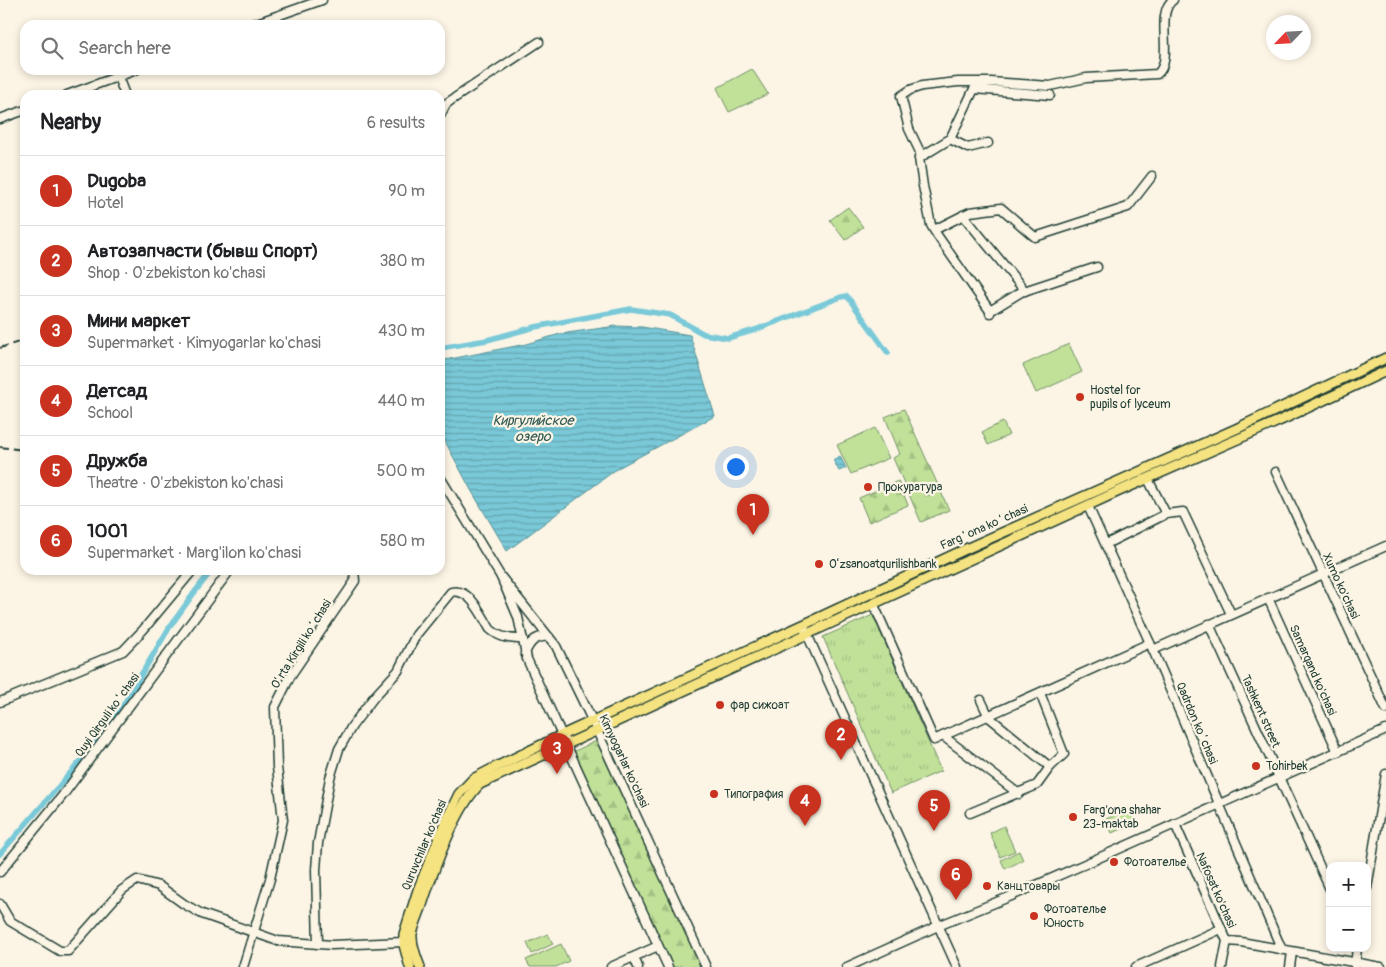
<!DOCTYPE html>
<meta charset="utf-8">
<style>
body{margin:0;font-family:Pangolin,sans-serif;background:#f2f2f2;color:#202124}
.controls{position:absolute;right:15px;bottom:15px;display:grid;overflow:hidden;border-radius:10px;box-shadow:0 2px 8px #0003}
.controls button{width:45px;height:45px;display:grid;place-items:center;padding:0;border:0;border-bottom:1px solid #e0e0e0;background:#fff;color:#202124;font:25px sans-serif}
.compass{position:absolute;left:1266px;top:15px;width:45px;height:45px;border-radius:50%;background:#fff;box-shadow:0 2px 8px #0003;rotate:245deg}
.you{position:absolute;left:735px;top:466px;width:18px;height:18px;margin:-12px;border:4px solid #fff;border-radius:50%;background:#1a73e8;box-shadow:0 0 0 8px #1a73e833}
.badge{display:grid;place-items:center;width:32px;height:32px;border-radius:50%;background:#c8321e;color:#fff;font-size:16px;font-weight:700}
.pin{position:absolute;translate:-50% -41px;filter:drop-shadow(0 1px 2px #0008)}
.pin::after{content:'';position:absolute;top:26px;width:18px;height:15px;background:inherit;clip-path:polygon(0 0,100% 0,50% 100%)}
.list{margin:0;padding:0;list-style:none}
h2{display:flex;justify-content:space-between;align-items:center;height:65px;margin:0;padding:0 20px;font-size:21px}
h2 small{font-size:16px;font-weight:400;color:#757577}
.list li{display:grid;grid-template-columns:32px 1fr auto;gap:15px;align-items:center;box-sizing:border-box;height:70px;padding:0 20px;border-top:1px solid #e0e0e0}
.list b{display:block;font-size:19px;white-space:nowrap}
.list p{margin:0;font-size:16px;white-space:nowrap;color:#757577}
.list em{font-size:16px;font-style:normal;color:#757577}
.icon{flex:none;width:28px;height:28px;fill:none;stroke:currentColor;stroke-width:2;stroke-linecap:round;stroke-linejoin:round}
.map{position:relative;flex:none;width:1386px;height:967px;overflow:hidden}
.search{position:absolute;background:#fff;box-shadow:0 2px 8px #0003;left:20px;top:20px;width:425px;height:55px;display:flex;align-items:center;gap:12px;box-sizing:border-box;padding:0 18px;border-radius:15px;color:#757577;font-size:19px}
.panel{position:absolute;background:#fff;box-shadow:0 2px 8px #0003;left:20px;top:90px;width:425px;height:485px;border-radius:15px}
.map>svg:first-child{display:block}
</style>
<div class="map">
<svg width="1386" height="967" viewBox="0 0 1386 967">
<defs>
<pattern id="forest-firs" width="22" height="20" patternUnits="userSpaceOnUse" patternTransform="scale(1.25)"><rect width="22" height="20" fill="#c1e199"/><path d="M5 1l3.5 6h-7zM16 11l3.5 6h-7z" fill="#a5c284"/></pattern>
<pattern id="park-tufts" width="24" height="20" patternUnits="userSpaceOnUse" patternTransform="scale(1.25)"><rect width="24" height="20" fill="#c1e199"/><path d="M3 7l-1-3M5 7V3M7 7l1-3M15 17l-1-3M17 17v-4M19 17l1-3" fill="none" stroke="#a5c284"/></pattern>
<pattern id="water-rules" width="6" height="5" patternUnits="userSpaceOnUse" patternTransform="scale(1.25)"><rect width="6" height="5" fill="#7ac9d8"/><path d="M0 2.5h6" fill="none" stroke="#63a4b0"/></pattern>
</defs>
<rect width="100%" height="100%" fill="#fcf5e5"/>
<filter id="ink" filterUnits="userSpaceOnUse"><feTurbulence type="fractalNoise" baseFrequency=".02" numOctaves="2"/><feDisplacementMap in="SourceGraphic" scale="10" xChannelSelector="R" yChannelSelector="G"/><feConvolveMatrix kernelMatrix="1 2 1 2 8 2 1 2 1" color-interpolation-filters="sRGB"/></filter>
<g filter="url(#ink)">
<g fill="#c1e199" stroke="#708f66">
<path d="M752 69 768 94 729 112 717 88Z"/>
<path d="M1069 344 1082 372 1036 393 1023 365Z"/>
<path d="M1003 422 1009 435 988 445 982 432Z"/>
<path d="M875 428 889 458 851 474 837 445Z"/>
<path d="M1130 808 1136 822 1112 833 1106 819Z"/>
<path d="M1004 826 1015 851 1000 857 990 833Z"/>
<path d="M1019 851 1023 860 1005 869 1001 860Z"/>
<path d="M548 934 553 944 532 954 527 943Z"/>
<path d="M561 944 569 961 556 967H530L526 960Z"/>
</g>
<g fill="url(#forest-firs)" stroke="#708f66">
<path d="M848 207 863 227 845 240 830 220Z"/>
<path d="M904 409 949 510 921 522 893 458 900 454 885 417Z"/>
<path d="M898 481 908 505 869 522 859 498Z"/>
<path d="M601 739 706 967H668L570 753Z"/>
</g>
<path fill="url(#park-tufts)" stroke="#708f66" d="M873 615 941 771 891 793 823 637Z"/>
<g fill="url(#water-rules)" stroke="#569196">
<path d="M616 326 642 327 690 335 715 416 618 468 507 551 471 490 440 432V361L526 344 560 334Z"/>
<path d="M840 456 846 468 839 471 833 460Z"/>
</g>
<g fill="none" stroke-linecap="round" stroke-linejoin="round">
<g stroke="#7ac9d8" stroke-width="5.5">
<path d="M440 348 487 340 535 327 631 309 670 315 704 334 728 338 755 330 841 297 847 296 888 353"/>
<path d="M0 854 85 756 119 712 169 628 194 593 212 570"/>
</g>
<g stroke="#1f3d34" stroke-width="11">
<g id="minor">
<path d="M251 25 322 0"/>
<path d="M118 77 125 95"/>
<path d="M67 95 136 70"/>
<path d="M440 116 446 104 450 101 539 42"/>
<path d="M0 119 25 110"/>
<path d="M950 139 968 148 988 143"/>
<path d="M919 158 950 139 974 89 1050 95"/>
<path d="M963 215 1025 291"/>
<path d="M934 230 970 212 1001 208 1035 237 1128 207 1152 176"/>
<path d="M990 311 1021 292 1097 267"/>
<path d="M990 313V311L937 235 931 225 923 186 919 158 920 152 909 129 901 96 910 90 922 86 958 82H991L1050 86 1086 78 1157 74C1175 61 1154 13 1173 0"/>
<path d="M1276 472 1386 709"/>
<path d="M440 477 501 577"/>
<path d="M1088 506 1150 643 1282 950"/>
<path d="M1166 514 1183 512 1231 614"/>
<path d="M1106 544 1166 514 1148 479"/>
<path d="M1268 598 1338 752"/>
<path d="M874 605 934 740 1150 643"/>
<path d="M1209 624 1330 889"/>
<path d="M803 625 957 967"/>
<path d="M1153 650 1386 546"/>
<path d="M525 653C530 642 536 635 549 637"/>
<path d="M1040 693 1064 754 1050 767"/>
<path d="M0 702 123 651 143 630 193 570"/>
<path d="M943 736 1019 794"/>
<path d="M970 813 1037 785 1050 767 989 717 981 700"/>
<path d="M1175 824 1227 941 1222 967"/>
<path d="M0 872 63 795 230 570"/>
<path d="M1367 888 1386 774"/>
<path d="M0 904 10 921 60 951H68L122 890 137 880 159 886 184 904 202 914 278 941 332 945 404 942"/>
<path d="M1227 941 1241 942 1381 967"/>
<path d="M318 944 316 870 318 843 330 778 339 749 352 726 374 697 398 671 416 635 451 592C470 587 482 616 490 629 500 638 510 639 523 639"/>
<path d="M634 957 638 967"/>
<path d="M1355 966 1357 948"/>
<path d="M243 967 270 879 283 820 277 767 275 707 291 675 355 581 354 570"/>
<path d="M611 967 658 946"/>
<path d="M668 967 527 659 518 617 501 577 556 646 593 722 706 967"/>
<path d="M847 967 938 926 1009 897 1094 860 1386 730"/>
<path d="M1136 967 1221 929"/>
<path d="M1290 967 1292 952"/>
</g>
</g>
<g stroke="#1f3d34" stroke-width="12">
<g id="major">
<path d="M410 967 404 945V934L418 890 445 823 459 794 473 779 492 769 562 735 803 625 968 548 1238 428 1386 358"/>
<path d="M420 967C416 957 411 945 412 934 414 925 418 916 421 908 432 874 455 808 480 784L1117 492 1281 420 1386 371"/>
</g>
</g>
<use href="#minor" stroke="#fcf5e5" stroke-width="8"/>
<use href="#major" stroke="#f5e382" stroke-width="9"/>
<g stroke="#1f3d34" stroke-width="2" stroke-dasharray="8 4" stroke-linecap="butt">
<path d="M0 348 25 340"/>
<path d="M0 447 25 450"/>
</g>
</g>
</g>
<g fill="#c8321e" stroke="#fcf5e5" stroke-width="2">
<circle cx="1080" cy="397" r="5"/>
<circle cx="868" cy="487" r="5"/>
<circle cx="819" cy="564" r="5"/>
<circle cx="720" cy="705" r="5"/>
<circle cx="1256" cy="766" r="5"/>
<circle cx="714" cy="794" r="5"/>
<circle cx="1073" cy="817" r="5"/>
<circle cx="1114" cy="862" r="5"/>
<circle cx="987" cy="886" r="5"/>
<circle cx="1034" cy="916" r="5"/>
</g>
<g text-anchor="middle" stroke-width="4.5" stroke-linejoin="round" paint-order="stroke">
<g font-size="12" fill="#1f3d34" stroke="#fcf5e5" text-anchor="start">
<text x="1090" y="394">Hostel for<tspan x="1090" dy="14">pupils of lyceum</tspan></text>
<text x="878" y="491">Прокуратура</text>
<text x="829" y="568">Oʻzsanoatqurilishbank</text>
<text x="730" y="709">фар сижоат</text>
<text x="1266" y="770">Tohirbek</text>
<text x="724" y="798">Типография</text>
<text x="1083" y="814">Farg'ona shahar<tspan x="1083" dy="14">23-maktab</tspan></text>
<text x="1124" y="866">Фотоателье</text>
<text x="997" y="890">Канцтовары</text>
<text x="1044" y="913">Фотоателье<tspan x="1044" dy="14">Юность</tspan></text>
</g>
<g font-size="12" fill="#1f3d34" stroke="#fcf5e5">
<text transform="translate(984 527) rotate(-24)" y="4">Fargʻona koʻchasi</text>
<text transform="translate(1341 586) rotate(65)" y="4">Xumo ko'chasi</text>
<text transform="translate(301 644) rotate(-58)" y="4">Oʻrta Kirgili koʻchasi</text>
<text transform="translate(1313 670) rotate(66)" y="4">Samarqand ko'chasi</text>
<text transform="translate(1261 711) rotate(66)" y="4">Tashkent street</text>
<text transform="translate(107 715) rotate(-54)" y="4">Quyi Qirguli koʻchasi</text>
<text transform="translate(1197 723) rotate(67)" y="4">Qadrdon koʻchasi</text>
<text transform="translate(624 761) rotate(65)" y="4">Kimyogarlar ko'chasi</text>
<text transform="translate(424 845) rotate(-67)" y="4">Quruvchilar ko'chasi</text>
<text transform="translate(1216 890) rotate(66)" y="4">Nafosat ko'chasi</text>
</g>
<g font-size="14" font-style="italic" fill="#315955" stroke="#fcf5e5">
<text x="533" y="425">Киргулийское<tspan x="533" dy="16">озеро</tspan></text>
</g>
</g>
</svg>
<div class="controls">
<button>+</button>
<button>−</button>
</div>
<svg class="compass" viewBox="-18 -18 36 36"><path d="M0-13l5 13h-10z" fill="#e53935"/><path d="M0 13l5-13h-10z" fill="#757577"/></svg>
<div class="you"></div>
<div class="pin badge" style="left:753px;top:535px">1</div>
<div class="pin badge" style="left:841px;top:760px">2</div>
<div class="pin badge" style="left:557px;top:774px">3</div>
<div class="pin badge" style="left:805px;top:826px">4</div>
<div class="pin badge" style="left:934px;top:831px">5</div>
<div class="pin badge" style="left:956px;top:900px">6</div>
<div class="search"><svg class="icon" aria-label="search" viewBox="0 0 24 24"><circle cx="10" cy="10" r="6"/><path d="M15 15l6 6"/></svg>Search here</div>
<section class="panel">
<h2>Nearby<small>6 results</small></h2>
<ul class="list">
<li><span class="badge">1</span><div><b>Dugoba</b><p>Hotel</p></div><em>90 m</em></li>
<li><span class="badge">2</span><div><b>Автозапчасти (бывш Спорт)</b><p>Shop · O'zbekiston ko'chasi</p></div><em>380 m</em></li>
<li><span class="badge">3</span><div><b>Мини маркет</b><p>Supermarket · Kimyogarlar ko'chasi</p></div><em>430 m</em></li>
<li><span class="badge">4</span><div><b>Детсад</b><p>School</p></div><em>440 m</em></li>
<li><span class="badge">5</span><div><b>Дружба</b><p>Theatre · O'zbekiston ko'chasi</p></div><em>500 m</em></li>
<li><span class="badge">6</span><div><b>1001</b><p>Supermarket · Marg'ilon ko'chasi</p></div><em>580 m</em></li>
</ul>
</section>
</div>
